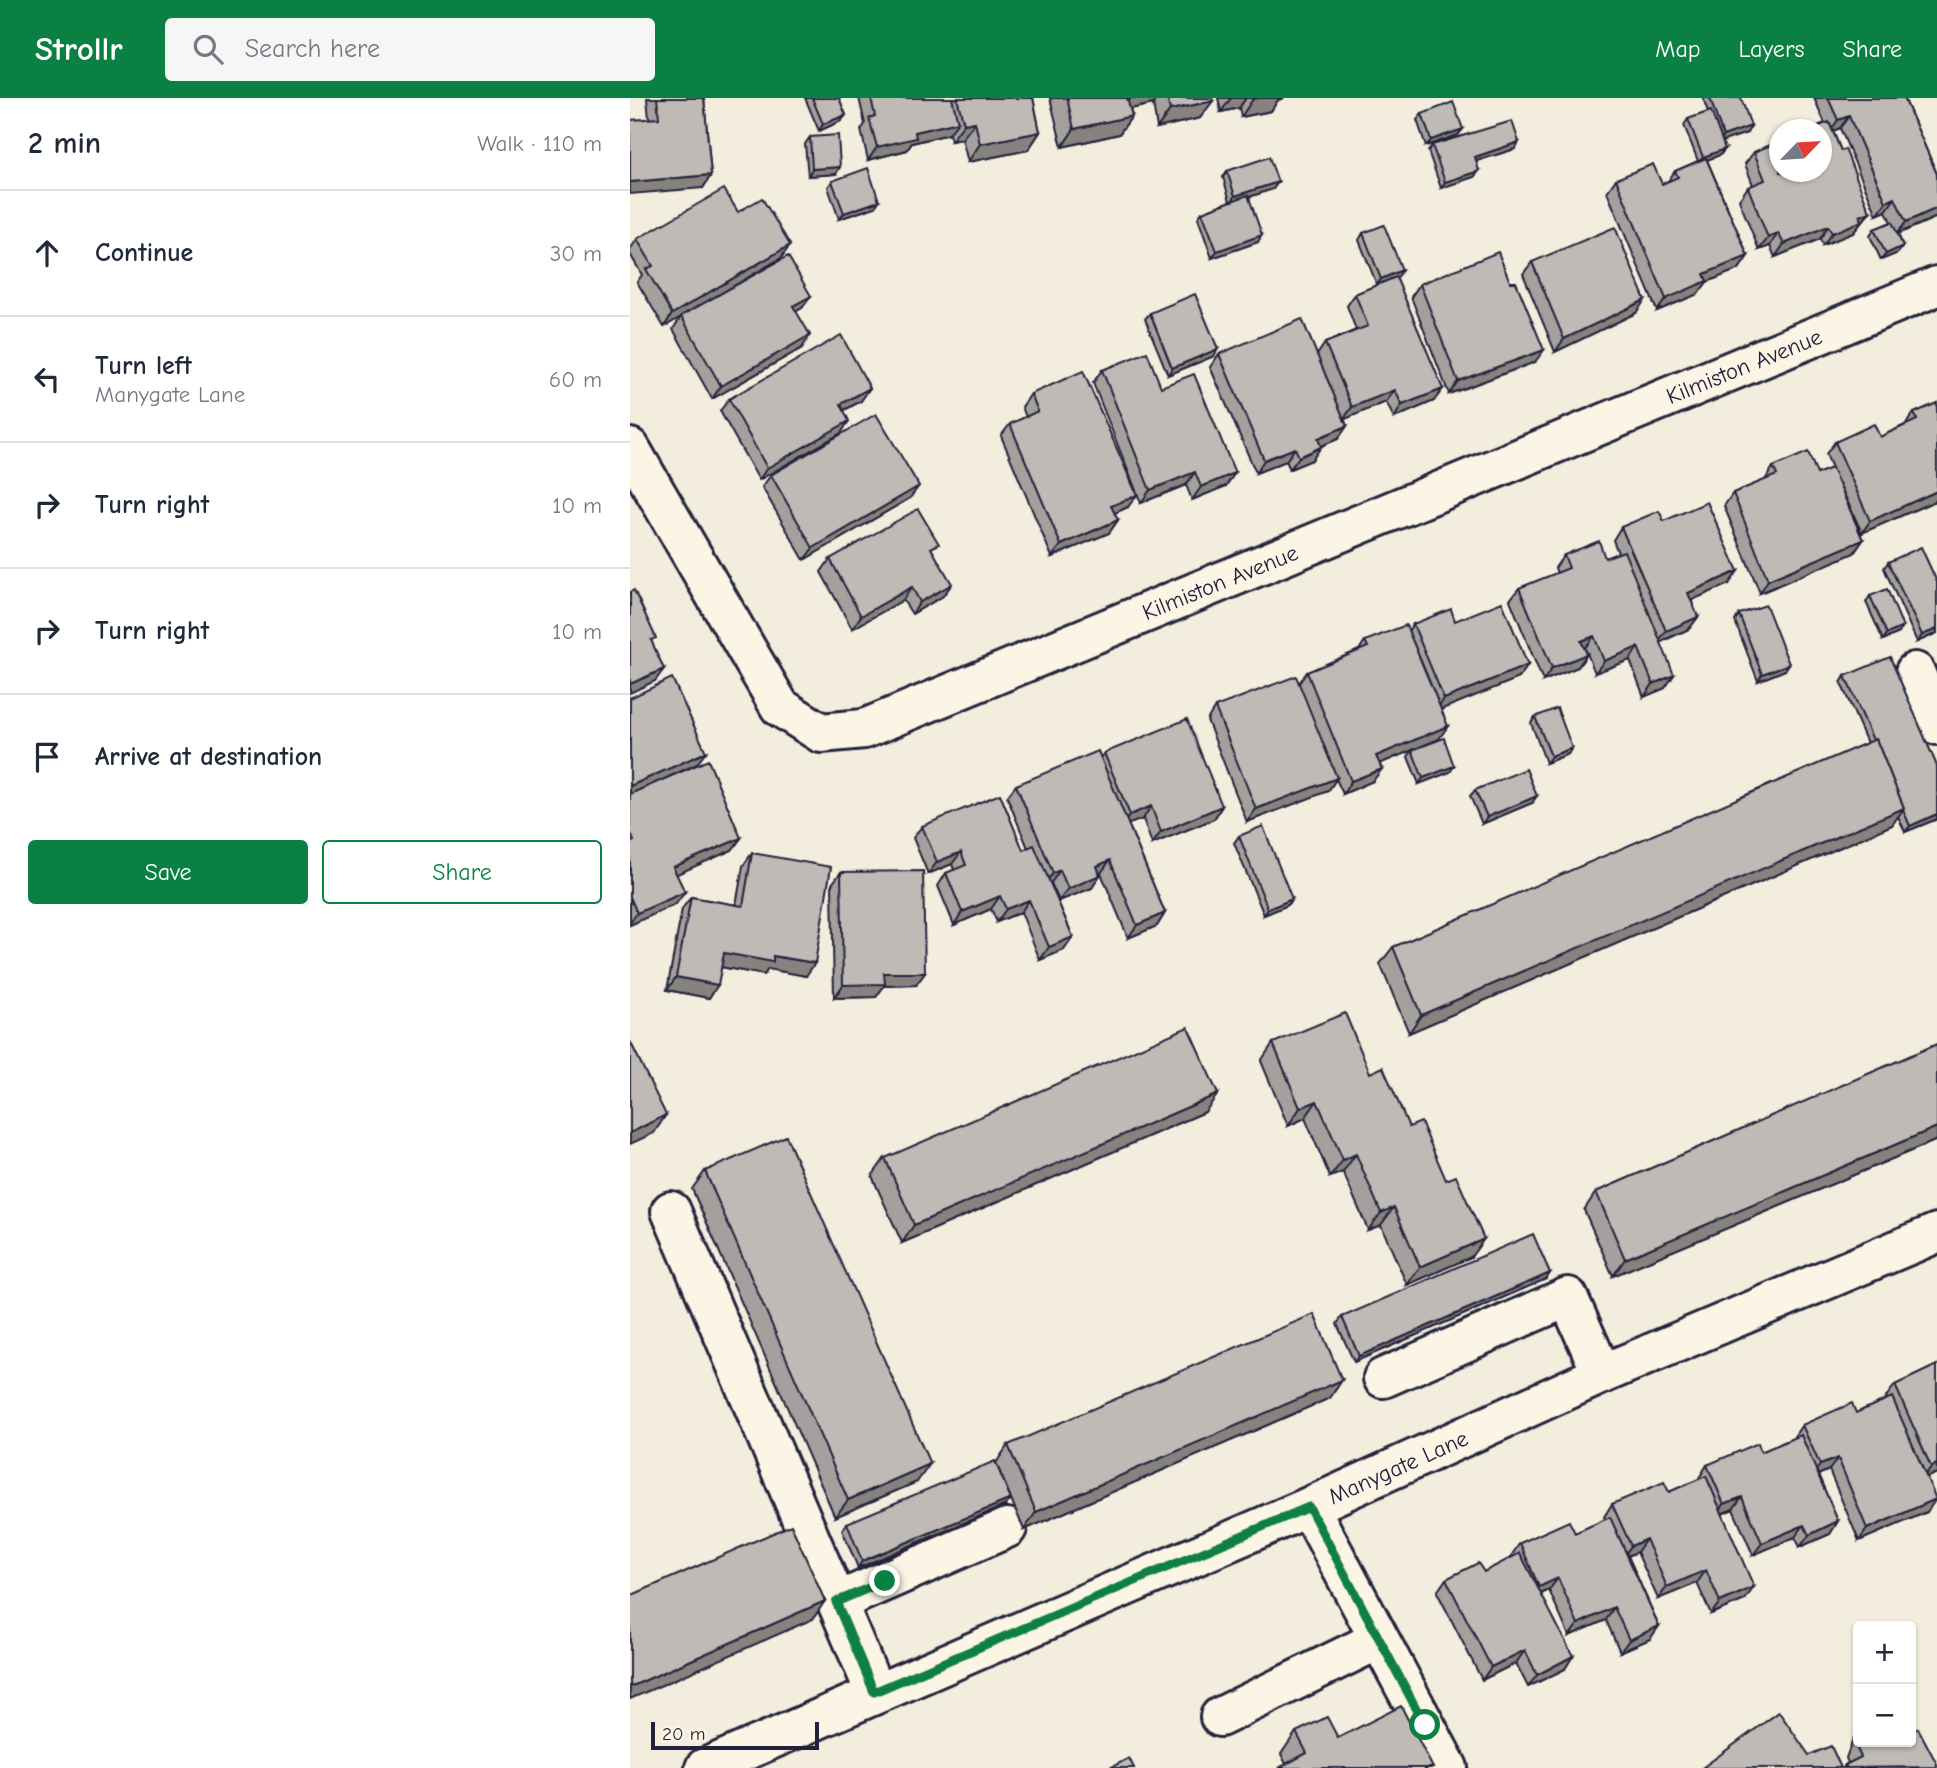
<!DOCTYPE html>
<meta charset="utf-8">
<style>
body{margin:0;font-family:"Comic Neue",sans-serif;background:#f6f6f7;color:#1f2937}
.controls{position:absolute;right:21px;bottom:21px;display:grid;overflow:hidden;border-radius:7px;box-shadow:0 2px 5px #0004}
.controls button{width:63px;height:63px;display:grid;place-items:center;padding:0;border:0;border-bottom:2px solid #e0e1e3;background:#fff;color:#1f2937;font:35px sans-serif}
.compass{position:absolute;left:1139px;top:21px;width:63px;height:63px;border-radius:50%;background:#fff;box-shadow:0 2px 5px #0004;rotate:65deg}
.scale{position:absolute;left:21px;bottom:18px;width:168px;box-sizing:border-box;padding-left:7px;border:4px solid #22223b;border-top:0;font-size:19px;line-height:24px;white-space:nowrap;color:#22223b;-webkit-text-stroke:5px #fcf5e5;paint-order:stroke}
.stop{position:absolute;width:21px;height:21px;margin:-16px;border:5px solid #0b8043;border-radius:50%;background:#fff}
.stop.end{background:#0b8043;border-color:#fff;box-shadow:0 2px 7px #0008}
.list{margin:0;padding:0;list-style:none}
h2{display:flex;justify-content:space-between;align-items:center;height:91px;margin:0;padding:0 28px;font-size:30px}
h2 small{font-size:23px;font-weight:400;color:#747a83}
.list li{display:grid;grid-template-columns:46px 1fr auto;gap:21px;align-items:center;box-sizing:border-box;height:126px;padding:0 28px;border-top:2px solid #e0e1e3}
.list b{display:block;font-size:26px;white-space:nowrap}
.list p{margin:0;font-size:23px;white-space:nowrap;color:#747a83}
.list em{font-size:23px;font-style:normal;color:#747a83}
.actions{display:flex;gap:14px;padding:21px 28px}
.actions a{flex:1;padding:16px 0;border:2px solid #0b8043;border-radius:7px;text-align:center;font-size:24px;color:#0b8043}
.actions .main{background:#0b8043;color:#fff}
.icon{flex:none;width:38px;height:38px;fill:none;stroke:currentColor;stroke-width:2;stroke-linecap:round;stroke-linejoin:round}
.map{position:relative;flex:none;width:1307px;height:1670px;overflow:hidden}
header{display:flex;align-items:center;gap:42px;box-sizing:border-box;height:98px;padding:0 35px;background:#0b8043;color:#fff}
header strong{font-size:33px}
nav{display:flex;gap:38px;margin-inline-start:auto;font-size:24px}
.search{width:490px;height:63px;background:#f6f6f7;display:flex;align-items:center;gap:18px;box-sizing:border-box;padding:0 24px;border-radius:7px;color:#747a83;font-size:26px}
main{display:flex}
aside{flex:1;background:#fff}
.map>svg:first-child{display:block}
</style>
<header>
<strong>Strollr</strong>
<div class="search"><svg class="icon" aria-label="search" viewBox="0 0 24 24"><circle cx="10" cy="10" r="6"/><path d="M15 15l6 6"/></svg>Search here</div>
<nav><a>Map</a><a>Layers</a><a>Share</a></nav>
</header>
<main>
<aside>
<h2>2 min<small>Walk · 110 m</small></h2>
<ul class="list">
<li><svg class="icon" aria-label="ahead" viewBox="0 0 24 24"><path d="M12 20V5M6 11l6-6 6 6"/></svg><div><b>Continue</b></div><em>30 m</em></li>
<li><svg class="icon" aria-label="left" viewBox="0 0 24 24"><path d="M17 20v-9H6M10 6l-5 5 5 5"/></svg><div><b>Turn left</b><p>Manygate Lane</p></div><em>60 m</em></li>
<li><svg class="icon" aria-label="right" viewBox="0 0 24 24"><path d="M7 20v-9h11M14 6l5 5-5 5"/></svg><div><b>Turn right</b></div><em>10 m</em></li>
<li><svg class="icon" aria-label="right" viewBox="0 0 24 24"><path d="M7 20v-9h11M14 6l5 5-5 5"/></svg><div><b>Turn right</b></div><em>10 m</em></li>
<li><svg class="icon" aria-label="arrive" viewBox="0 0 24 24"><path d="M6 21V4h12l-3 4 3 4H6"/></svg><div><b>Arrive at destination</b></div></li>
</ul>
<div class="actions"><a class="main">Save</a><a>Share</a></div>
</aside>
<div class="map">
<svg width="1307" height="1670" viewBox="0 0 1307 1670">
<rect width="100%" height="100%" fill="#f3edde"/>
<filter id="ink" filterUnits="userSpaceOnUse"><feTurbulence type="fractalNoise" baseFrequency=".0143" numOctaves="2"/><feDisplacementMap in="SourceGraphic" scale="14" xChannelSelector="R" yChannelSelector="G"/><feConvolveMatrix kernelMatrix="1 2 1 2 8 2 1 2 1" color-interpolation-filters="sRGB"/></filter>
<g filter="url(#ink)">
<g fill="none" stroke-linecap="round" stroke-linejoin="round">
<g stroke="#22223b" stroke-width="44">
<g id="minor">
<path d="M0 350 150 609 191 635 234 631 1307 188"/>
<path d="M1285 574 1307 627"/>
<path d="M41 1113 245 1594"/>
<path d="M753 1280 938 1199 972 1276"/>
<path d="M679 1409 818 1670"/>
<path d="M207 1504 377 1430"/>
<path d="M590 1619 748 1542"/>
<path d="M75 1670 679 1409 972 1276 1307 1135"/>
</g>
</g>
<use href="#minor" stroke="#fcf5e5" stroke-width="38"/>
</g>
<g fill="#a4a09d" stroke="#22223b" stroke-width="2">
<path d="M17 0H74L81 77 73 90 19 20Z"/>
<path d="M175 0H209L216 17 211 23 189 33Z"/>
<path d="M229 0H403L410 34 398 52 338 64 332 41 321 43 319 36 282 45 277 52 238 62 231 32 235 26Z"/>
<path d="M420 0H582L570 20 527 30 523 6 500 11 502 18 489 36 432 49Z"/>
<path d="M588 0H654L648 2 641 13 611 19 609 10 591 14Z"/>
<path d="M1073 0H1111L1117 35 1092 43 1095 51 1090 57 1077 62 1118 158 1109 171 1077 184 1068 196 1027 213 977 94 986 81 1032 86 1038 83 1045 73 1068 63 1054 27 1058 21 1078 14Z"/>
<path d="M1184 0H1274L1307 76V119L1268 136 1273 148 1268 155 1251 162 1240 138 1244 131 1261 124 1256 113 1247 117 1210 30 1203 33 1211 53 1240 114 1223 135 1193 147 1190 141 1145 159 1140 148 1129 152 1109 102 1118 89 1123 87 1115 66 1124 54 1195 25Z"/>
<path d="M792 16 833 31 828 37 796 48 787 22Z"/>
<path d="M180 39 206 76 178 78 175 46Z"/>
<path d="M802 47 885 51 846 63 849 73 844 79 811 90 798 53Z"/>
<path d="M597 73 648 84 643 91 619 99 628 144 582 160 568 120 572 114 600 103 593 79Z"/>
<path d="M202 83 245 109 209 121 198 89Z"/>
<path d="M108 114 160 147 151 160 83 200 181 198 172 210 166 213 172 250 82 301 43 231 51 219 34 229 7 184 12 177 0 156V152L7 141Z"/>
<path d="M733 135 768 179H766L804 303 764 320 756 304 714 321 717 328 708 341 691 348 682 362 660 371 656 363 626 375 580 269 589 256 687 257 695 245 726 232 717 208 725 196 747 187 729 142Z"/>
<path d="M902 164 1006 215 925 254 893 176Z"/>
<path d="M790 186 905 264 819 296 781 199Z"/>
<path d="M520 215 584 258 538 277 515 221Z"/>
<path d="M472 272 531 289 596 388 562 402 556 387 511 405 463 285Z"/>
<path d="M401 296 498 409 484 415 488 422 479 435 422 459 371 338 380 326 396 319 392 309Z"/>
<path d="M99 301 231 303 214 312 211 335 129 382 90 313Z"/>
<path d="M1307 305V402L1232 435 1209 385 1233 442 1224 455 1130 495 1094 408 1103 395 1135 382 1143 369 1187 376 1202 370 1196 356 1205 344 1250 339 1275 327 1284 315Z"/>
<path d="M141 377 280 400 174 462 132 389Z"/>
<path d="M1034 423 1099 486 1061 502 1068 519 1059 531 1031 544 1035 590 1014 599 1000 562 965 575 955 550 957 556 948 569 913 583 880 502 889 490 927 475 925 470 934 457 975 460 988 455 983 442 991 429Z"/>
<path d="M303 453 313 498 282 516 273 502 222 531 191 474 200 461Z"/>
<path d="M1258 464 1307 484V535L1287 544 1254 470Z"/>
<path d="M1240 498 1269 535 1253 542 1236 504Z"/>
<path d="M1109 516 1155 572 1128 583 1105 523Z"/>
<path d="M825 523 898 567 889 580 811 611 809 641 749 666 743 683 713 696 706 681 698 693 617 724 577 622 585 609 669 585 677 574 729 552 735 543 778 533 783 526Z"/>
<path d="M1215 578 1307 721 1275 734 1268 718 1262 727 779 935 750 866 763 849 1237 645 1211 585Z"/>
<path d="M0 600 67 666 25 685 111 740 102 752 46 776V806L0 827Z"/>
<path d="M905 619 938 656 916 665 901 625Z"/>
<path d="M782 652 824 668 820 674 789 686 778 659Z"/>
<path d="M474 655 592 708 584 721 522 746 513 721 498 726 535 815 527 828 498 840 471 775 462 790 429 803 421 785H420L443 839 434 852 410 862 391 814 367 824 361 811 324 827 308 788 316 775 324 772 322 766 298 776 283 740 292 728 393 752 398 750 377 699 386 687 471 660Z"/>
<path d="M845 692 902 705 852 726 840 698Z"/>
<path d="M609 738 662 801 658 807 634 817 604 745Z"/>
<path d="M122 755 176 878 138 871 134 877 91 869 79 900 37 892 52 811 61 799 106 807 113 768Z"/>
<path d="M211 774 286 887 254 888 246 899 204 900 202 786Z"/>
<path d="M643 945 740 975 779 1029 841 1159 777 1187 751 1127 738 1132 713 1074 700 1079 675 1020 658 1028 631 963Z"/>
<path d="M1307 946V1042L983 1178 954 1112 966 1094Z"/>
<path d="M575 1014 272 1145 242 1078 255 1060Z"/>
<path d="M75 1073 287 1384 205 1419 62 1091Z"/>
<path d="M920 1175 916 1181 724 1264 707 1226 712 1219Z"/>
<path d="M1307 1267V1375L1297 1379V1414L1229 1443 1199 1372 1188 1377 1208 1423 1200 1436 1170 1449 1165 1439 1123 1457 1103 1411 1092 1416 1115 1502 1081 1516 1067 1485 1028 1501 1007 1454 998 1458 1029 1528 1020 1541 990 1554 976 1522 939 1538 919 1492 911 1496 935 1571 898 1589 886 1565 852 1582 807 1494 816 1481 854 1474 882 1460 881 1458 890 1445 945 1435 975 1422 974 1419 982 1406 1039 1394 1069 1381V1380L1077 1367 1131 1354 1163 1340 1172 1327 1226 1315 1257 1301 1256 1299 1265 1287Z"/>
<path d="M712 1282 700 1300 394 1432 381 1401 376 1407 228 1470 212 1432 217 1425 380 1398 366 1365 378 1347Z"/>
<path d="M666 1634 708 1640 656 1666 651 1656Z"/>
<path d="M1228 1634V1644L1307 1670H1213L1215 1667 1218 1665 1216 1660 1223 1641Z"/>
</g>
<g fill="#86827f" stroke="#22223b" stroke-width="2">
<path d="M501 0H527L523 6 492 13Z"/>
<path d="M601 0H616L609 10 591 14Z"/>
<path d="M629 0H654L648 2 641 13 611 19 623 1Z"/>
<path d="M583 3 570 20 527 30 540 12Z"/>
<path d="M216 17 211 23 189 33 193 26Z"/>
<path d="M502 18 489 36 432 49 444 31Z"/>
<path d="M1219 18 1210 30 1199 35 1208 22Z"/>
<path d="M328 24 319 36 282 45 277 52 238 62 247 49 285 34Z"/>
<path d="M345 24 332 41 321 43 334 26Z"/>
<path d="M1121 28 1117 35 1088 45 1093 38Z"/>
<path d="M833 31 828 37 796 48 801 42Z"/>
<path d="M410 34 398 52 338 64 350 46Z"/>
<path d="M889 44 885 51 840 65 845 59Z"/>
<path d="M1095 51 1090 57 1068 65 1073 59Z"/>
<path d="M210 69 206 76 178 78 182 71Z"/>
<path d="M849 73 844 79 811 90 815 84Z"/>
<path d="M81 77 73 90 0 96V84Z"/>
<path d="M648 84 643 91 601 105 605 98Z"/>
<path d="M1265 100 1256 113 1247 117 1256 104Z"/>
<path d="M249 103 245 109 209 121 214 115Z"/>
<path d="M1307 110V119L1267 136 1276 124Z"/>
<path d="M1240 114 1223 135 1193 147 1202 135 1230 118Z"/>
<path d="M1198 128 1190 141 1145 159 1154 146Z"/>
<path d="M1148 135 1140 148 1129 152 1138 140Z"/>
<path d="M632 137 628 144 582 160 587 153Z"/>
<path d="M160 147 151 160 34 229 42 216Z"/>
<path d="M1273 148 1268 155 1251 162 1256 156Z"/>
<path d="M1118 158 1109 171 1077 184 1068 196 1027 213 1036 201 1074 176Z"/>
<path d="M772 172 768 179 747 187 751 181Z"/>
<path d="M181 198 172 210 154 220 163 208Z"/>
<path d="M1015 202 1006 215 925 254 934 241Z"/>
<path d="M180 237 172 250 82 301 91 288Z"/>
<path d="M588 251 584 258 538 277 542 270Z"/>
<path d="M914 252 905 264 819 296 828 283Z"/>
<path d="M240 290 231 303 202 319 211 306Z"/>
<path d="M813 291 804 303 764 320 772 307Z"/>
<path d="M765 292 756 304 713 322 722 309Z"/>
<path d="M219 323 211 335 129 382 137 370Z"/>
<path d="M717 328 708 341 679 353 688 340Z"/>
<path d="M691 349 682 362 660 371 669 359Z"/>
<path d="M665 350 656 363 626 375 634 362Z"/>
<path d="M565 374 556 387 511 405 520 392Z"/>
<path d="M605 375 596 388 562 402 571 389Z"/>
<path d="M289 388 280 400 174 462 183 450Z"/>
<path d="M1307 393V402L1232 435 1240 423Z"/>
<path d="M507 397 498 409 472 421 481 408Z"/>
<path d="M488 422 479 435 422 459 431 447Z"/>
<path d="M1233 442 1224 455 1130 495 1138 482Z"/>
<path d="M1108 473 1099 486 1049 508 1058 495Z"/>
<path d="M322 486 313 498 282 516 290 504Z"/>
<path d="M282 489 273 502 222 531 231 518Z"/>
<path d="M1068 519 1059 531 1027 545 1036 533Z"/>
<path d="M1273 529 1269 535 1253 542 1257 536Z"/>
<path d="M1307 531V535L1287 544 1292 537Z"/>
<path d="M964 538 955 550 942 555 951 543Z"/>
<path d="M1008 549 1000 562 965 575 974 563Z"/>
<path d="M957 556 948 569 913 583 922 570Z"/>
<path d="M1159 566 1155 572 1128 583 1132 576Z"/>
<path d="M898 567 889 580 805 614 814 601Z"/>
<path d="M34 571 25 583 0 595V586Z"/>
<path d="M1044 577 1035 590 1014 599 1023 586Z"/>
<path d="M818 628 809 641 737 671 746 658Z"/>
<path d="M942 650 938 656 916 665 921 658Z"/>
<path d="M76 654 67 666 0 697V688Z"/>
<path d="M824 668 820 674 789 686 793 680Z"/>
<path d="M752 671 743 683 713 696 721 683Z"/>
<path d="M707 680 698 693 617 724 626 711Z"/>
<path d="M907 698 902 705 852 726 857 719Z"/>
<path d="M521 708 513 721 491 729 500 717Z"/>
<path d="M592 708 584 721 522 746 531 734Z"/>
<path d="M1274 710 1262 727 779 935 791 917Z"/>
<path d="M1307 716V721L1275 734 1280 728Z"/>
<path d="M111 740 102 752 34 782 43 769Z"/>
<path d="M331 754 322 766 298 776 307 764Z"/>
<path d="M480 762 471 775 458 780 467 768Z"/>
<path d="M430 772 421 785 414 787 423 775Z"/>
<path d="M470 777 462 790 429 803 438 791Z"/>
<path d="M55 794 46 806 0 827V825L7 815Z"/>
<path d="M370 798 361 811 324 827 332 814Z"/>
<path d="M662 801 658 807 634 817 638 811Z"/>
<path d="M399 802 391 814 367 824 376 811Z"/>
<path d="M535 815 527 828 498 840 507 827Z"/>
<path d="M443 839 434 852 410 862 419 849Z"/>
<path d="M94 855 143 858 185 865 176 878 138 871 134 877 85 868Z"/>
<path d="M254 875H295L286 887 254 888 246 899 204 900 213 887Z"/>
<path d="M46 879 88 887 79 900 37 892Z"/>
<path d="M588 996 575 1014 272 1145 284 1127Z"/>
<path d="M687 1003 675 1020 658 1028 670 1010Z"/>
<path d="M36 1017 24 1035 0 1046V1035Z"/>
<path d="M1307 1029V1042L983 1178 995 1161Z"/>
<path d="M726 1056 713 1074 700 1079 713 1062Z"/>
<path d="M764 1109 751 1127 738 1132 751 1115Z"/>
<path d="M854 1141 841 1159 777 1187 790 1169Z"/>
<path d="M920 1175 916 1181 724 1264 729 1258Z"/>
<path d="M712 1282 700 1300 394 1432 406 1414Z"/>
<path d="M1208 1360 1199 1372 1181 1380 1190 1367Z"/>
<path d="M300 1366 287 1384 205 1419 218 1402Z"/>
<path d="M1307 1366V1375L1292 1381 1301 1369Z"/>
<path d="M1112 1399 1103 1411 1086 1418 1094 1406Z"/>
<path d="M381 1401 376 1407 228 1470 232 1463Z"/>
<path d="M1306 1401 1297 1414 1229 1443 1237 1431Z"/>
<path d="M1208 1423 1200 1436 1170 1449 1179 1437Z"/>
<path d="M1174 1427 1165 1439 1123 1457 1132 1445Z"/>
<path d="M1016 1441 1007 1454 992 1460 1001 1448Z"/>
<path d="M1076 1472 1067 1485 1028 1501 1037 1489Z"/>
<path d="M928 1480 919 1492 900 1501 909 1489Z"/>
<path d="M1124 1489 1115 1502 1081 1516 1090 1504Z"/>
<path d="M195 1503 183 1521 0 1601V1589Z"/>
<path d="M984 1509 976 1522 939 1538 948 1526Z"/>
<path d="M1029 1528 1020 1541 990 1554 999 1542Z"/>
<path d="M895 1552 886 1565 852 1582 861 1569Z"/>
<path d="M943 1558 935 1571 898 1589 907 1577Z"/>
</g>
<g fill="#bfbab6" stroke="#22223b" stroke-width="2">
<path d="M27 0H74L81 77 0 84V22L29 20Z"/>
<path d="M182 0H209L216 17 193 26Z"/>
<path d="M241 0H322L328 24 285 34 286 40 247 49 239 20 245 18Z"/>
<path d="M327 0H403L410 34 350 46 345 24 334 26Z"/>
<path d="M437 0H497L502 18 444 31Z"/>
<path d="M537 0H582L583 3 540 12Z"/>
<path d="M1080 0H1111L1121 28 1093 38Z"/>
<path d="M1198 0H1274L1307 76V110L1276 124 1265 100 1256 104 1219 18 1208 22Z"/>
<path d="M823 4 833 31 801 42 792 16Z"/>
<path d="M1081 13 1095 51 1073 59 1058 21Z"/>
<path d="M882 23 889 44 845 59 849 73 815 84 802 47Z"/>
<path d="M1199 24 1211 53 1215 51 1240 114 1230 118 1232 123 1202 135 1198 128 1154 146 1148 135 1138 140 1118 89 1135 82 1124 54 1150 43V74H1192V32H1179Z"/>
<path d="M208 37 210 69 182 71 180 39Z"/>
<path d="M639 59 648 84 605 98 597 73Z"/>
<path d="M1076 60 1118 158 1074 176 1077 183 1036 201 986 81 1023 66 1032 86 1048 79 1045 73Z"/>
<path d="M238 70 249 103 214 115 202 83Z"/>
<path d="M94 91 108 114 132 100 160 147 42 216 16 171 23 168 7 141Z"/>
<path d="M618 97 632 137 587 153 572 114Z"/>
<path d="M1262 124 1273 148 1256 156 1244 131Z"/>
<path d="M754 127 772 172 751 181 733 135Z"/>
<path d="M985 129 1015 202 934 241 902 164Z"/>
<path d="M868 154 880 184H886L914 252 828 283 790 186Z"/>
<path d="M158 158 181 198 163 208 180 237 91 288 51 218Z"/>
<path d="M766 179 813 291 772 307 765 292 722 309 695 245 738 228 725 196Z"/>
<path d="M565 196 588 251 542 270 520 215Z"/>
<path d="M672 221 717 328 688 340 691 349 669 359 665 350 634 362 589 256Z"/>
<path d="M211 237 240 290 211 306 219 323 137 370 99 301Z"/>
<path d="M517 254 531 289 564 276 605 375 571 389 565 374 520 392 472 272Z"/>
<path d="M453 273 507 397 481 408 488 422 431 447 380 326 408 313 401 296Z"/>
<path d="M1307 305V393L1240 423 1205 344 1244 326 1250 339 1287 322 1284 315Z"/>
<path d="M246 316 289 388 183 450 141 377Z"/>
<path d="M1178 354 1187 376 1202 370 1233 442 1138 482 1103 395 1147 377 1143 369Z"/>
<path d="M1077 404 1108 473 1058 495 1068 519 1036 533 991 429 1029 413 1034 423Z"/>
<path d="M288 411 309 446 301 450 322 486 290 504 282 489 231 518 200 461Z"/>
<path d="M969 443 975 460 994 453 1044 577 1023 586 1008 549 974 563 964 538 951 543 957 556 922 570 889 490 939 470 934 457Z"/>
<path d="M1291 449 1307 484V531L1292 537 1258 464Z"/>
<path d="M1257 491 1273 529 1257 536 1240 498Z"/>
<path d="M4 492 26 540 21 542 34 571 0 586V494Z"/>
<path d="M872 504 898 567 814 601 783 526 821 511 825 523Z"/>
<path d="M1136 507 1159 566 1132 576 1109 516Z"/>
<path d="M776 527 818 628 746 658 752 671 721 683 677 574 738 549 735 543Z"/>
<path d="M1260 559 1307 668V716L1280 728 1273 712 1274 710 1246 641 1243 642 1215 578Z"/>
<path d="M666 578 707 680 626 711 585 609Z"/>
<path d="M42 580 76 654 0 688V600Z"/>
<path d="M927 610 942 650 921 658 905 619Z"/>
<path d="M557 621 592 708 531 734 521 708 500 717 474 655Z"/>
<path d="M814 640 824 668 793 680 782 652Z"/>
<path d="M1246 641 1274 710 791 917 763 849Z"/>
<path d="M468 653 535 815 507 827 480 762 467 768 470 777 438 791 430 772 423 775 386 687Z"/>
<path d="M78 662 111 740 43 769 55 794 7 815 0 799V745L4 743 0 733V696Z"/>
<path d="M896 671 907 698 857 719 845 692Z"/>
<path d="M370 696 393 752 404 747 443 839 419 849 399 802 376 811 370 798 332 814 316 775 336 767 331 754 307 764 292 728Z"/>
<path d="M633 728 662 801 638 811 609 738Z"/>
<path d="M122 755 201 769 185 865 143 858V864L94 855 88 887 46 879 61 799 113 808Z"/>
<path d="M293 773 295 875H254L255 886 213 887 211 774Z"/>
<path d="M715 915 740 975 753 969 779 1029 791 1024 816 1082 826 1078 854 1141 790 1169 764 1109 751 1115 726 1056 713 1062 687 1003 670 1010 643 945Z"/>
<path d="M558 929 588 996 284 1127 255 1060Z"/>
<path d="M0 943 36 1017 0 1035Z"/>
<path d="M1307 946V1029L995 1161 966 1094Z"/>
<path d="M156 1038 300 1366 218 1402 75 1073Z"/>
<path d="M903 1136 920 1175 729 1258 712 1219Z"/>
<path d="M684 1216 712 1282 406 1414 378 1347Z"/>
<path d="M1307 1267V1366L1301 1369 1265 1287Z"/>
<path d="M1262 1299 1306 1401 1237 1431 1208 1360 1190 1367 1172 1327 1222 1305 1226 1315Z"/>
<path d="M1171 1337 1208 1423 1179 1437 1174 1427 1132 1445 1112 1399 1094 1406 1077 1367 1128 1345 1131 1354Z"/>
<path d="M365 1363 381 1401 232 1463 217 1425Z"/>
<path d="M1076 1378 1124 1489 1090 1504 1076 1472 1037 1489 1016 1441 1001 1448 982 1406 1034 1384 1039 1394Z"/>
<path d="M980 1419 1029 1528 999 1542 984 1509 948 1526 928 1480 909 1489 890 1445 939 1423 945 1435Z"/>
<path d="M161 1427 195 1503 0 1589V1498Z"/>
<path d="M890 1455 943 1558 907 1577 895 1552 861 1569 816 1481 848 1465 854 1474Z"/>
<path d="M771 1608 803 1670H649L677 1655 666 1634 697 1619 708 1640Z"/>
<path d="M1149 1614 1179 1657 1201 1648 1211 1670H1072Z"/>
<path d="M1288 1630 1307 1666V1669L1217 1670 1215 1667 1231 1659 1225 1647 1228 1638V1644H1281V1634Z"/>
<path d="M499 1660 504 1670H480Z"/>
</g>
</g>
<g fill="none" stroke-linecap="round" stroke-linejoin="round" filter="url(#ink)">
<path stroke="#0b8043" stroke-width="9" d="M255 1483 206 1504 244 1594 679 1409 795 1627"/>
</g>
<g text-anchor="middle" stroke-width="5" stroke-linejoin="round" paint-order="stroke">
<g font-size="23" fill="#22223b" stroke="#fcf5e5">
<text transform="translate(1114 268) rotate(-22)" y="8">Kilmiston Avenue</text>
<text transform="translate(590 484) rotate(-22)" y="8">Kilmiston Avenue</text>
<text transform="translate(768 1369) rotate(-24)" y="8">Manygate Lane</text>
</g>
</g>
</svg>
<div class="controls">
<button>+</button>
<button>−</button>
</div>
<svg class="compass" viewBox="-18 -18 36 36"><path d="M0-13l5 13h-10z" fill="#e53935"/><path d="M0 13l5-13h-10z" fill="#747a83"/></svg>
<div class="scale">20 m</div>
<div class="stop" style="left:795px;top:1627px"></div>
<div class="stop end" style="left:255px;top:1483px"></div>
</div>
</main>
